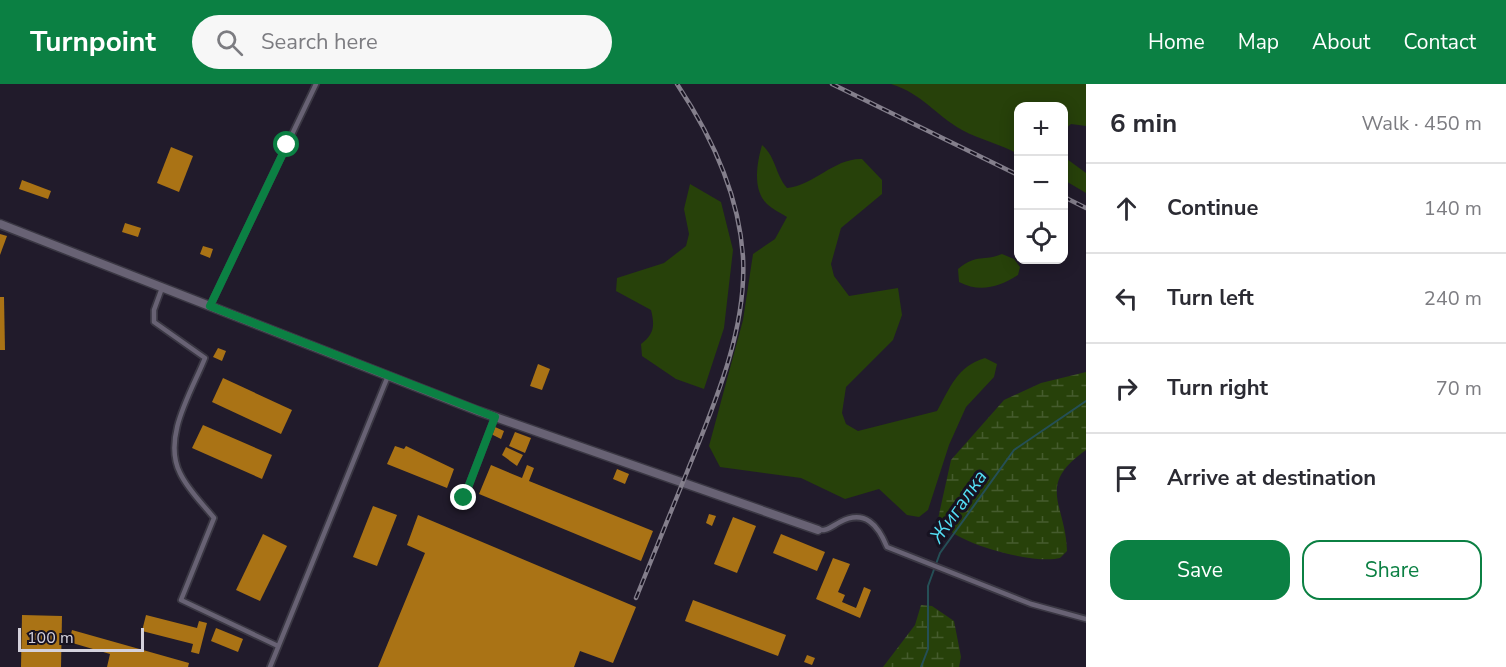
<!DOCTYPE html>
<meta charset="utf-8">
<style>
body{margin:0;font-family:"Nunito Sans",sans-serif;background:#f7f7f7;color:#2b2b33}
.controls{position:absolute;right:18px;top:18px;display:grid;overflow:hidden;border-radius:12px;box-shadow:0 3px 15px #0003}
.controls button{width:54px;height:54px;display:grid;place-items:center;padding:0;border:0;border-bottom:2px solid #e1e1e2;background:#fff;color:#2b2b33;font:30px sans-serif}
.scale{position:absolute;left:18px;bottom:15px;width:126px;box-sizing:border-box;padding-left:6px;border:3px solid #d4d1dc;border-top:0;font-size:16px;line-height:21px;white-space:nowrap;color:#d4d1dc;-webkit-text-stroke:4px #171221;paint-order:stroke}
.stop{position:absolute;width:18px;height:18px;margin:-14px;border:4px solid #0b8043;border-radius:50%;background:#fff}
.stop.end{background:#0b8043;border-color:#fff;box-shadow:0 2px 6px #0008}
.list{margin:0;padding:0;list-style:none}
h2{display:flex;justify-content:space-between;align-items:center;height:78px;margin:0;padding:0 24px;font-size:26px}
h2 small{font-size:20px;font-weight:400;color:#7c7c81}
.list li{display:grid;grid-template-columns:39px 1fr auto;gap:18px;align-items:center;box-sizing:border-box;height:90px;padding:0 24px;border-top:2px solid #e1e1e2}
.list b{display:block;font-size:22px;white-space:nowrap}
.list em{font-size:20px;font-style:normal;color:#7c7c81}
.actions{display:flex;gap:12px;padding:18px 24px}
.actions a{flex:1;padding:14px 0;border:2px solid #0b8043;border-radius:18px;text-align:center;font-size:21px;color:#0b8043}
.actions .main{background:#0b8043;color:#fff}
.icon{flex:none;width:33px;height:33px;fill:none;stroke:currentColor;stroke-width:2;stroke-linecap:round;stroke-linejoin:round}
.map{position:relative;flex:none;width:1086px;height:583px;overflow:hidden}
header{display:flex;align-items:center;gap:36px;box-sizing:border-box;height:84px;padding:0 30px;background:#0b8043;color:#fff}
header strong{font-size:28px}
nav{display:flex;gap:33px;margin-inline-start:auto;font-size:21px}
.search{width:420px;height:54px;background:#f7f7f7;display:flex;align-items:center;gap:15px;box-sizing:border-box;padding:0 21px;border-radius:33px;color:#7c7c81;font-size:22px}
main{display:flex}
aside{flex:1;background:#fff}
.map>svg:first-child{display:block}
</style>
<header>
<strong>Turnpoint</strong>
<div class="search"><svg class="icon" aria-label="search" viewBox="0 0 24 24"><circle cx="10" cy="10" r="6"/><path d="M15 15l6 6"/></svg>Search here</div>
<nav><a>Home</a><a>Map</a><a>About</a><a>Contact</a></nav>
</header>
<main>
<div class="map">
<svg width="1086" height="583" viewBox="0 0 1086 583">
<defs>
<pattern id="wetland-marsh" width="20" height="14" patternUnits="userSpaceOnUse" patternTransform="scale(1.5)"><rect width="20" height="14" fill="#27410a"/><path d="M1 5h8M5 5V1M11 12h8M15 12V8" fill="none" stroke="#455b2d"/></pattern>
</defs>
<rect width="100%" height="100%" fill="#211b2b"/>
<g fill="#27410a">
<path d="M891 0H1086V42L1071 40 1064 46V22H1018V70C1001 60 980 56 962 46 934 30 923 10 891 0Z"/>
<path d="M762 61C776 73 775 90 787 104 815 101 834 74 862 75L882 96V110L841 144 831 180 834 192 849 212 898 204 902 231 893 256 846 303 842 329 846 340 858 347 937 327C950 304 957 282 985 274L997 280 994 293 966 323 949 361 928 426 919 433 907 431 879 405 845 415 801 394 720 383 709 362 743 236 753 170 775 155 787 133C781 129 772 125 767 120 752 105 757 79 762 61Z"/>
<path d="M1064 67 1067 75 1086 89V109L1064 96Z"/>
<path d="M690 100 721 118 733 166 724 244 704 305 676 295 642 272 641 260C654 250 655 242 651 226L616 207 617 194 664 179 686 162 689 150 684 125Z"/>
<path d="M1002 170 1014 175 1020 183 1018 191C999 203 980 209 959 198L958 185C978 169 983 178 1002 170Z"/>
</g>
<g fill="url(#wetland-marsh)">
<path d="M1086 288V366C1035 402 1066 420 1067 467L1060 474C1034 481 950 459 938 435L951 376 1004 316 1041 299Z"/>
<path d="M921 521 932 522 954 537 961 573 959 583H883L915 541Z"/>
</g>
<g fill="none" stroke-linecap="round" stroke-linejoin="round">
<path stroke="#254f56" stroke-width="2" d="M921 583 928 565V502L940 469 1014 366 1086 317"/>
</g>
<g fill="#aa7315">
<path d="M171 63 193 72 179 108 157 99Z"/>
<path d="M22 96 51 107 48 115 19 105Z"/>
<path d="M125 139 141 144 138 153 122 148Z"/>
<path d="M0 150 7 152 0 171Z"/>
<path d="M203 162 213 165 210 174 200 170Z"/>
<path d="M0 213H4L5 266H0Z"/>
<path d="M218 264 226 267 222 277 213 273Z"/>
<path d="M538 280 550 285 542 306 530 302Z"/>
<path d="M223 294 292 326 281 350 212 318Z"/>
<path d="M203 341 272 371 262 395 192 364Z"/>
<path d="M495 343 504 347 501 355 491 350Z"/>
<path d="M515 348 531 354 525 369 509 362Z"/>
<path d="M395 362 404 365 406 362 454 385 447 404 387 380Z"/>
<path d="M506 363 523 371 517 382 502 371Z"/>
<path d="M491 381 522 394 527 381 534 384 529 397 653 447 641 477 479 410Z"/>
<path d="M617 385 629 390 625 400 613 395Z"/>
<path d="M373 422 397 431 377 482 353 473Z"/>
<path d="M709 430 716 432 712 442 706 439Z"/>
<path d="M418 431 636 523 613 579 580 567 574 583H378L425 469 407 461Z"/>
<path d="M733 433 756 442 737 489 714 480Z"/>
<path d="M263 450 287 462 260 517 236 506Z"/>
<path d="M781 450 825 468 817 487 773 469Z"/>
<path d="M833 474 850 480 838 508 845 511 842 518 856 524 864 503 871 506 860 534 816 515Z"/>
<path d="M693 516 786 551 778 572 685 537Z"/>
<path d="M22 531 62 532 61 583H21Z"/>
<path d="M146 531 197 544 199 537 207 539 199 570 191 568 193 560 142 547Z"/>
<path d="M216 544 243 555 238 568 211 557Z"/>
<path d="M72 546 189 579 188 583H107L110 570 69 558Z"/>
<path d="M807 571 815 574 812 581 804 578Z"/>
</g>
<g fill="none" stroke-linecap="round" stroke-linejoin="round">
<g stroke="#3a3743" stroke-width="8">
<g id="service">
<path d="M162 204 154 226V238L205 274C192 307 162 353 180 389 188 406 202 419 214 434L181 516 278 562"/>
<path d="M210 222 316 0"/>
<path d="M464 414 495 333"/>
<path d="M818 446C828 447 832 442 840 438 865 425 878 441 887 463L1031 520 1086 535"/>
<path d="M270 583 388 292"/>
</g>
</g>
<g stroke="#3a3743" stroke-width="11">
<path id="minor" d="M0 140 478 327 818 446"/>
</g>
<use href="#service" stroke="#686274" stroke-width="4.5"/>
<use href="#minor" stroke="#686274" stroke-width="8"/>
<g stroke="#847f8c" stroke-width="4.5">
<g id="rail">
<path d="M832 0 1018 91"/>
<path d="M1064 113 1086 124"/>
<path d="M636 514C653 472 670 430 687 388 714 321 747 246 743 173 739 111 711 51 677 0"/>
</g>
</g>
<use href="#rail" stroke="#171221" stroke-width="2" stroke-dasharray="7" stroke-linecap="butt"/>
</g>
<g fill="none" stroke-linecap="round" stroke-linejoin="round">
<path stroke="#0b8043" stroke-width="8" d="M287 61 210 222 495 333 464 414"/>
</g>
<g text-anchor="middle" stroke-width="6" stroke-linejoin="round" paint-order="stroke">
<g font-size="20" font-style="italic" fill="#53ddf3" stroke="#171221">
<text transform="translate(958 422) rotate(-55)" y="7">Жигалка</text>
</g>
</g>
</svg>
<div class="controls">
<button>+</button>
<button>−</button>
<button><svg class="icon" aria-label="locate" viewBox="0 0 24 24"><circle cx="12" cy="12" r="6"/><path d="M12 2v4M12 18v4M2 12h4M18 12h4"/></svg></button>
</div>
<div class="scale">100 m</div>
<div class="stop" style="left:287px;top:61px"></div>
<div class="stop end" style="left:464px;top:414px"></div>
</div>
<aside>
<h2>6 min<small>Walk · 450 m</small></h2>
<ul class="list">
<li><svg class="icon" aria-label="ahead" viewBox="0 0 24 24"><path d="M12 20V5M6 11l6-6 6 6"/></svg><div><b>Continue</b></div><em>140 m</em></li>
<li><svg class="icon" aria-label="left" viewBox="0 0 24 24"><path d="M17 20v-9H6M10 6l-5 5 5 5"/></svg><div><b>Turn left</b></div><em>240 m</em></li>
<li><svg class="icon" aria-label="right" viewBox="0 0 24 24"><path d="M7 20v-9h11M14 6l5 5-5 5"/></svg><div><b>Turn right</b></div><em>70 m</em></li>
<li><svg class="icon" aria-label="arrive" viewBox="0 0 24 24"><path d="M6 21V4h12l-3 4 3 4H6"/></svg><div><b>Arrive at destination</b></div></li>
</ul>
<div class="actions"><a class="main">Save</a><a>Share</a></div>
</aside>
</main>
